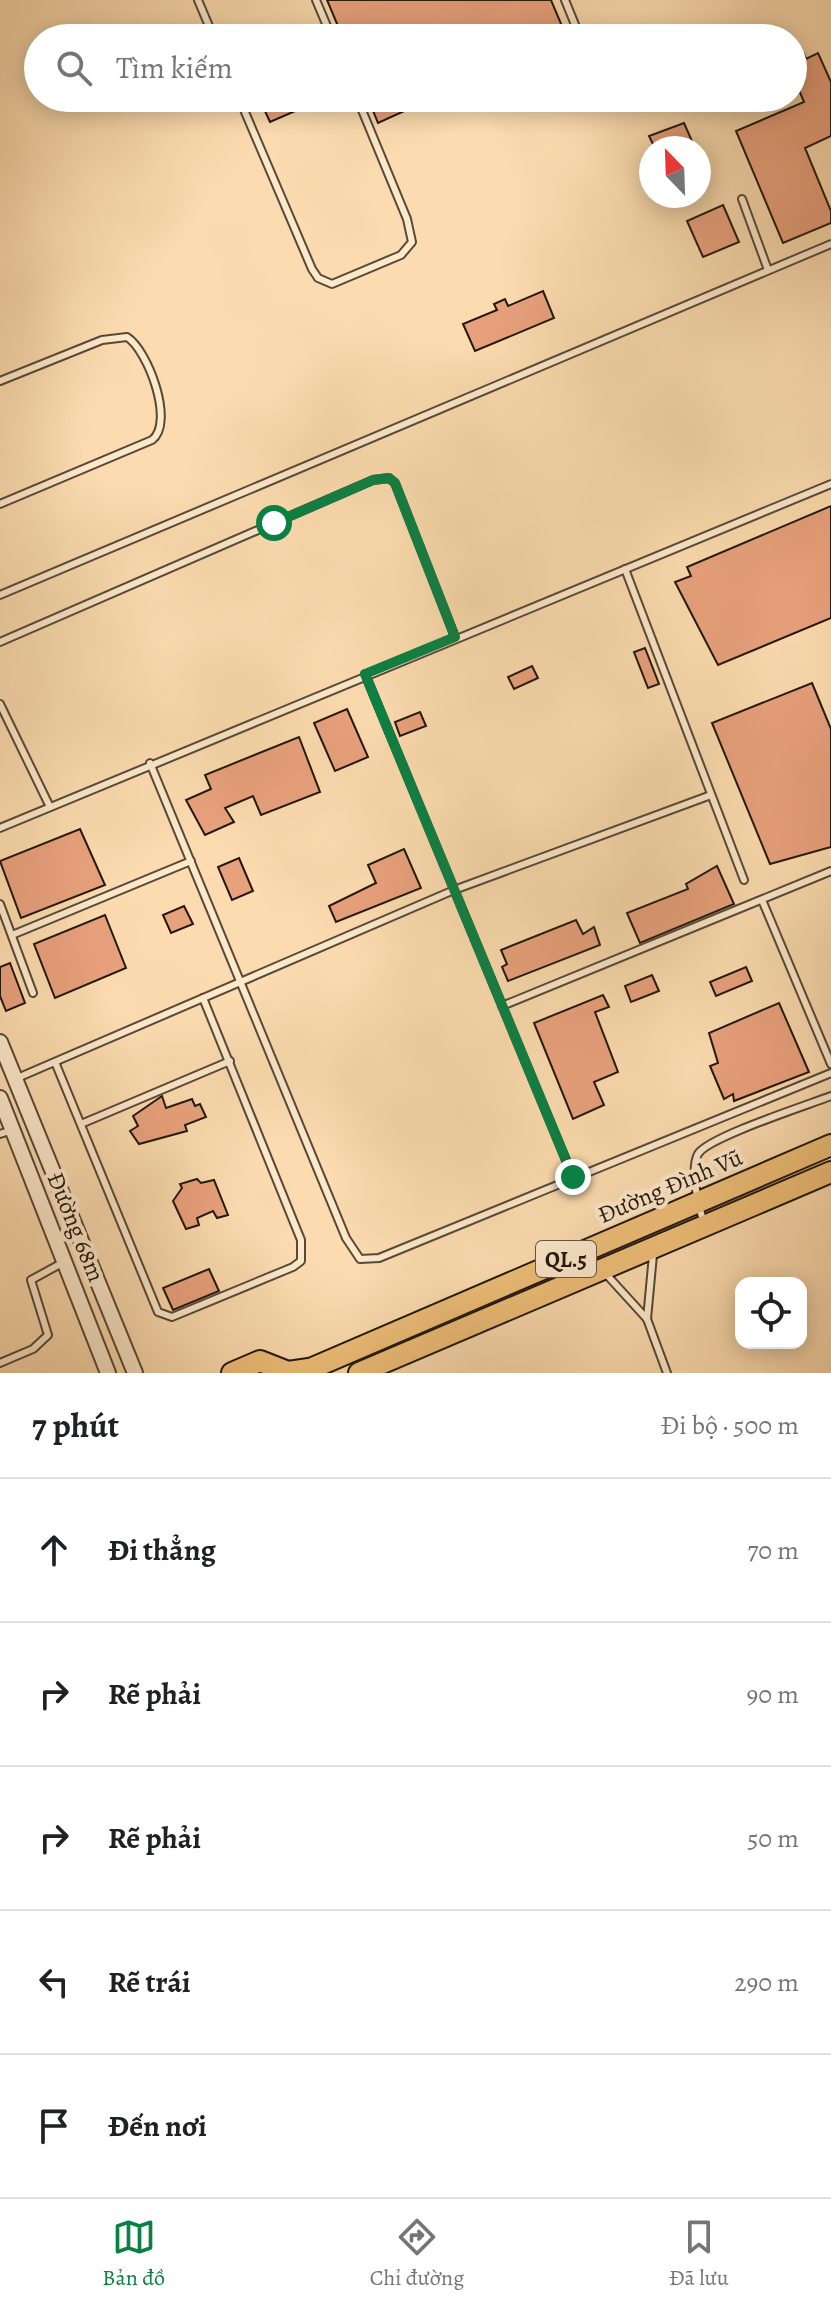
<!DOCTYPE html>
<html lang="vi">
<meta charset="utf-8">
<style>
body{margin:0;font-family:Alegreya,serif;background:#f2f2f2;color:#202124}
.controls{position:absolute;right:24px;bottom:24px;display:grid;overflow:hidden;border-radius:16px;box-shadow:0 4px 20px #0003}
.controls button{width:72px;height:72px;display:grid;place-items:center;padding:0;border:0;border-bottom:2px solid #e0e0e0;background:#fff;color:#202124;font:40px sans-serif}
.compass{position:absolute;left:639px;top:136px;width:72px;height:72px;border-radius:50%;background:#fff;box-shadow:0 4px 20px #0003;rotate:337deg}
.stop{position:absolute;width:24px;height:24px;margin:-18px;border:6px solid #0b8043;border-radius:50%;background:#fff}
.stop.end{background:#0b8043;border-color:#fff;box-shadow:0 2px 8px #0008}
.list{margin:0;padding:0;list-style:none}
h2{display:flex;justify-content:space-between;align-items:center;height:104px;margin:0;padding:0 32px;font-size:34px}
h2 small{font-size:26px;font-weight:400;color:#757577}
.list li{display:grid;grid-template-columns:52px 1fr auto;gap:24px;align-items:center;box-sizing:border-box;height:144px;padding:0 32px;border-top:2px solid #e0e0e0}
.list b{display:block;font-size:30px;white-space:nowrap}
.list em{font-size:26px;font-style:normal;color:#757577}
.icon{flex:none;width:44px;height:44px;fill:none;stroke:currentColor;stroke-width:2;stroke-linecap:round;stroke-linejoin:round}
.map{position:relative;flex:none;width:831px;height:1373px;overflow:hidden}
.search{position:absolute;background:#fff;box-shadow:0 4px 20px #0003;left:24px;right:24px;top:24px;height:88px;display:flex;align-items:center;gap:20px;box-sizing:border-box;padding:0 28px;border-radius:44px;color:#757577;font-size:30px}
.sheet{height:824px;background:#fff}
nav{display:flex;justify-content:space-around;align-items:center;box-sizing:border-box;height:112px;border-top:2px solid #e0e0e0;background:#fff;font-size:22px;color:#757577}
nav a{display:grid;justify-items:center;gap:4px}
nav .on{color:#0b8043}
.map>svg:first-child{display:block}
</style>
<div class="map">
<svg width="831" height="1373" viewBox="0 0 831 1373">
<rect width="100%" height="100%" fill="#fbdbaf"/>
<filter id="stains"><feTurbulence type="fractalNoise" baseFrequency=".0025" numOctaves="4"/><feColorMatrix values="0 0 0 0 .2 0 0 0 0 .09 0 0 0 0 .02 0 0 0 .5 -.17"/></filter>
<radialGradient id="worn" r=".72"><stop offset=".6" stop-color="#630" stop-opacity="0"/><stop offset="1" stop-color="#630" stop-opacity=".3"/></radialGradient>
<g fill="#e8a17d" stroke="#22180c" stroke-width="2">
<path d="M327 0H551L567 38H343Z"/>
<path d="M803 52 806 59 818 53 831 82V136L805 148 831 211V223L783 243 736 131 804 102 793 76V56Z"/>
<path d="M259 98H325L270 122Z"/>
<path d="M368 98H433L378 123Z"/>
<path d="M684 123 695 148H655L649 136Z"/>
<path d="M723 205 739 242 703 257 687 221Z"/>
<path d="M543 291 554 318 475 351 463 324 497 310 494 304 505 299 508 306Z"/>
<path d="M831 506V618L718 665 675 582 691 576 687 567Z"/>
<path d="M645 648 659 684 648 688 634 652Z"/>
<path d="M532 666 538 678 514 689 508 677Z"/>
<path d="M812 683 831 729V847L770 864 712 723Z"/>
<path d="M347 709 368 757 335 771 314 723Z"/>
<path d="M420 712 426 726 400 736 395 722Z"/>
<path d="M299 737 320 792 261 815 253 796 225 808 234 822 205 835 186 800 211 789 205 775Z"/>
<path d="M80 829 105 885 21 918 0 861Z"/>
<path d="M404 849 421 888 336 922 329 906 376 883 368 865Z"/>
<path d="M239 858 253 891 232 900 218 867Z"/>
<path d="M717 866 734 904 640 943 627 913 688 889 686 884Z"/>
<path d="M184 906 193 924 171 933 163 915Z"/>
<path d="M105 915 126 968 55 998 34 944Z"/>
<path d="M576 920 583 934 594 927 600 945 508 981 502 967 507 964 501 950Z"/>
<path d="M10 963 25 1003 6 1011 0 996V967Z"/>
<path d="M746 967 752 981 716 996 710 982Z"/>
<path d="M652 975 659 991 631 1002 625 986Z"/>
<path d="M603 995 609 1007 595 1012 618 1072 594 1082 604 1105 573 1119 534 1023Z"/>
<path d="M779 1003 809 1072 734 1101 733 1094 724 1099 710 1066 718 1063 709 1033Z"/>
<path d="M162 1096 166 1108 192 1099 195 1106 200 1104 206 1117 185 1125 187 1131 139 1144 130 1131 138 1126 133 1116Z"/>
<path d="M197 1179 201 1183 214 1180 228 1215 217 1218 213 1211 197 1218 199 1225 186 1229 173 1201 182 1188 180 1184Z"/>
<path d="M209 1269 219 1291 173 1310 163 1288Z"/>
</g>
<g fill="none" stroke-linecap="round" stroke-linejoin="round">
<g stroke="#584935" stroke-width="10">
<g id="service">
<path d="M198 0 214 38"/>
<path d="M316 0 332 38"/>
<path d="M565 0 578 32"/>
<path d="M239 98 312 269 318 278 332 284 401 255 412 242 407 219 357 98"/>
<path d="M742 199 768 270"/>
<path d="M0 381 102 340 127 337C148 350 175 423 152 440L0 504"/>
<path d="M625 569 744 880"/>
<path d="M0 595 831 244"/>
<path d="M0 642 373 480 389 478 395 483 455 637"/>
<path d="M365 674 573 1177"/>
<path d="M0 704 50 807"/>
<path d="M150 763 346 1238 360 1259 379 1258 831 1073"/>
<path d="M0 828 831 484"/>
<path d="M762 900 831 1064"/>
<path d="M0 904 33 993"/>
<path d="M12 935 191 861"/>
<path d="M502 1006 831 871"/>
<path d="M55 1062 158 1312 172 1317 293 1267 301 1261V1240L203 998"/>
<path d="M15 1079 454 890 711 795"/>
<path d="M81 1124 230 1061"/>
<path d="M0 1134 13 1130"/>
<path d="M704 1222C698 1207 690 1169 698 1154 708 1137 808 1105 831 1096"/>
<path d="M606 1274 647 1319 667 1373"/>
<path d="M647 1319 653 1255"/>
<path d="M0 1363 33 1349 48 1335 31 1280 64 1262"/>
</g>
</g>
<g stroke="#584935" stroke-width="18">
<g id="tertiary">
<path d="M0 1042 135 1373"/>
<path d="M0 1098 108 1373"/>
</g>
</g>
<g stroke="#22180c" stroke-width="24">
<g id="trunk">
<path d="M232 1373 260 1361 288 1372 309 1369"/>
<path d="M301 1373 831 1145"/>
<path d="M359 1373 831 1172"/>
</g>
</g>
<use href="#service" stroke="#fce8cb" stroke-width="6"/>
<use href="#tertiary" stroke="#fce8cb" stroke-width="14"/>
<use href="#trunk" stroke="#eebe78" stroke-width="20"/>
</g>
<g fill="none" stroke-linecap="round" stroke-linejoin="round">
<path stroke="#0b8043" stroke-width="10" d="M274 523 373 480 389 478 395 483 455 637 365 674 573 1177"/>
</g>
<g text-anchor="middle" stroke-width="8" stroke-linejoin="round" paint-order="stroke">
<rect fill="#fce8cb" stroke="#635645" stroke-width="2" x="536" y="1241" width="60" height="36" rx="6"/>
<g font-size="22" font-weight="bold" fill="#22180c">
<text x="566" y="1267">QL.5</text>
</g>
<g font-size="24" fill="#22180c" stroke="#fce8cb">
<text transform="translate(670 1186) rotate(-23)" y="8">Đường Đình Vũ</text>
<text transform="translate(76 1227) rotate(68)" y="8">Đường 68m</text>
</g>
</g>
<rect width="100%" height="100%" filter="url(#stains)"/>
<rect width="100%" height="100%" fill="url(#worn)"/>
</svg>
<div class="controls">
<button><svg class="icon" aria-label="locate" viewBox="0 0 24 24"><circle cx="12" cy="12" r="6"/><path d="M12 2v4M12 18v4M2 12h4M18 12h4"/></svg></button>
</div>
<svg class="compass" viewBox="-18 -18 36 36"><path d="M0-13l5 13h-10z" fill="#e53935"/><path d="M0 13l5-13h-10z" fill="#757577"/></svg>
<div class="stop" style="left:274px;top:523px"></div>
<div class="stop end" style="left:573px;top:1177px"></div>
<div class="search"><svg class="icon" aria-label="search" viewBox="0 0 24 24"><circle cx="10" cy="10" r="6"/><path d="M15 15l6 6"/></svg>Tìm kiếm</div>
</div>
<section class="sheet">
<h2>7 phút<small>Đi bộ · 500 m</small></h2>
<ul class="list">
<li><svg class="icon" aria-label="ahead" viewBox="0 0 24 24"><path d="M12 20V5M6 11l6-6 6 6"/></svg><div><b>Đi thẳng</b></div><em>70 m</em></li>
<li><svg class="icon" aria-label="right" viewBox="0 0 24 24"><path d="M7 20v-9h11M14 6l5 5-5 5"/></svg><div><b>Rẽ phải</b></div><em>90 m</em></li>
<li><svg class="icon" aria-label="right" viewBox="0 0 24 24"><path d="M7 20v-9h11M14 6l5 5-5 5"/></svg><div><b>Rẽ phải</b></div><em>50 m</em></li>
<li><svg class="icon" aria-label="left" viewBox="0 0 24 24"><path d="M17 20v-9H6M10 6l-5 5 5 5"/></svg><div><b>Rẽ trái</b></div><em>290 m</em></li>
<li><svg class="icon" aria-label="arrive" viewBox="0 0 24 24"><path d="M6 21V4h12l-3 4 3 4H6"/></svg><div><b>Đến nơi</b></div></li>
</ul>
</section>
<nav>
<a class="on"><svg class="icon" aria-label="map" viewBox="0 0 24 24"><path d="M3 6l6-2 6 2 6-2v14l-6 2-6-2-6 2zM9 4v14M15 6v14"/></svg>Bản đồ</a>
<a><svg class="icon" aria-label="directions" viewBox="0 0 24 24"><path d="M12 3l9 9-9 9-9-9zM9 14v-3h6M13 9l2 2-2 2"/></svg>Chỉ đường</a>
<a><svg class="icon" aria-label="saved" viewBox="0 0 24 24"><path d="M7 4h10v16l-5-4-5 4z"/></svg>Đã lưu</a>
</nav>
